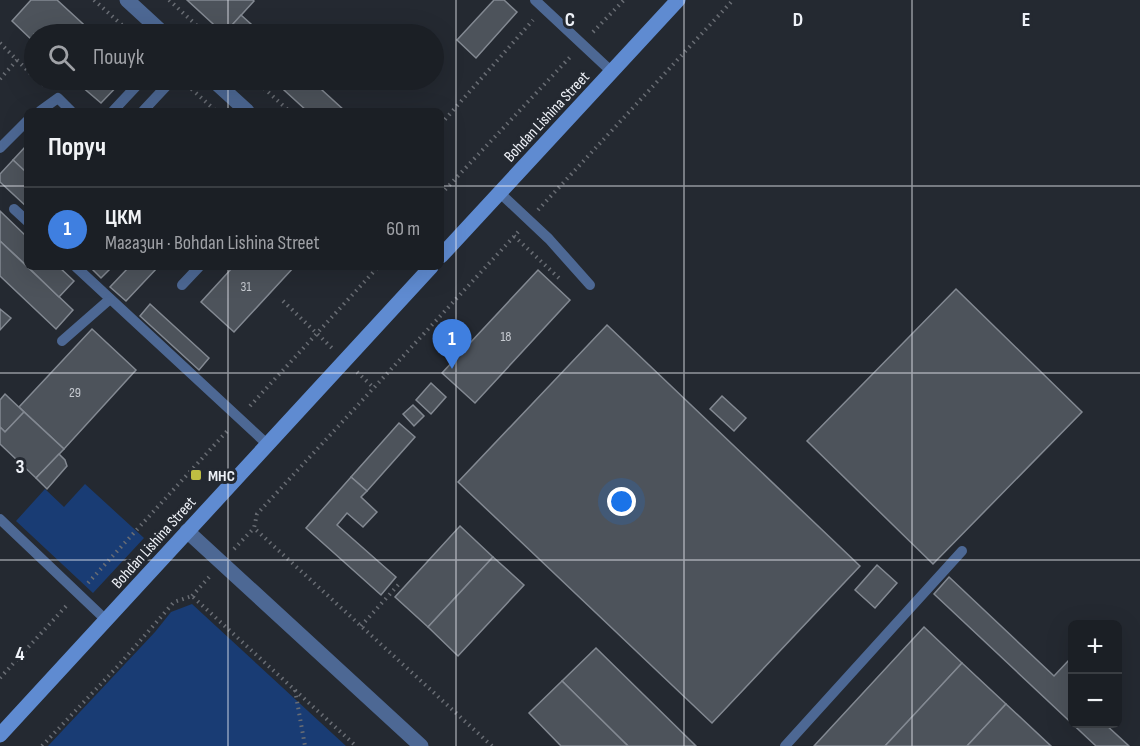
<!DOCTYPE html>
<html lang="uk">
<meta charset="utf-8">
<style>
body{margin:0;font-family:"Sofia Sans Condensed",sans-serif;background:#282c32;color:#f1f3f6}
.controls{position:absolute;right:18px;bottom:18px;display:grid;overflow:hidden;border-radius:9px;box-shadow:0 6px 24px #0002}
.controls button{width:54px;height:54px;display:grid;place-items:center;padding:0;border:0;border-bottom:2px solid #393d42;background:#1b1f25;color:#f1f3f6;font:30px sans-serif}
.you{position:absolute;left:622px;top:502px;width:21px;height:21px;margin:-15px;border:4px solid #fff;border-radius:50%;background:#1a73e8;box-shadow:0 0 0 9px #1a73e833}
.badge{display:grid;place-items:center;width:39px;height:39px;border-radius:50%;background:#0f766e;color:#fff;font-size:20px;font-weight:700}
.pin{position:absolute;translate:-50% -50px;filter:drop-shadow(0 2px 3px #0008)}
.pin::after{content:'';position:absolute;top:32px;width:21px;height:18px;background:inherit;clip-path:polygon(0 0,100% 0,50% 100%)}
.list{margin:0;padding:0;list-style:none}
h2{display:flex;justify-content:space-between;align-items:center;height:78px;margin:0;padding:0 24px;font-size:26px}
h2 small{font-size:20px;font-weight:400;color:#a0a2a7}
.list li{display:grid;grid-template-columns:39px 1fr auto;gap:18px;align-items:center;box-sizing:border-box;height:84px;padding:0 24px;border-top:2px solid #393d42}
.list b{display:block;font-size:22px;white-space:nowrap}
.list p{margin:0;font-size:20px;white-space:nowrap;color:#a0a2a7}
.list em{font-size:20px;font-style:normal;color:#a0a2a7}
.icon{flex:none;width:33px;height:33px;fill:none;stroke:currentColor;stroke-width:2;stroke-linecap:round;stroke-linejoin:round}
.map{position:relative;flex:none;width:1140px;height:746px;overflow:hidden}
.search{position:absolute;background:#1b1f25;box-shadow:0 6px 24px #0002;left:24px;top:24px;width:420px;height:66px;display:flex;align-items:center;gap:15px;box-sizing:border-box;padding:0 21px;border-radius:33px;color:#a0a2a7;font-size:22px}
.panel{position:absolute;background:#1b1f25;box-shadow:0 6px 24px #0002;left:24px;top:108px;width:420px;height:162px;border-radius:9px}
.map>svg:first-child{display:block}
</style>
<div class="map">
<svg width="1140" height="746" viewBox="0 0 1140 746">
<rect width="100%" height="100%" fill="#242931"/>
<g fill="#193c74">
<path d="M85 484 144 538 93 593 16 521 45 489 64 507Z"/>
<path d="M192 604 346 746H48L155 632 171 612Z"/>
</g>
<g fill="#4d535b" stroke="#838992" stroke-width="1.5">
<path d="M31 0H57L94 34H34V42L12 21Z"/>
<path d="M187 0H253L254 1 224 34Z"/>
<path d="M494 0H504L517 12 476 58 457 40Z"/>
<path d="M241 15 262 34H224Z"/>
<path d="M74 80H123L101 103Z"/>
<path d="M273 80H311L345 111H307Z"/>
<path d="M27 145V173L13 160Z"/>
<path d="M13 160 27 173V207L0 182V174Z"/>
<path d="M0 211 27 237V266L0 241Z"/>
<path d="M0 241 73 310 56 329 0 276Z"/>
<path d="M28 267H59L74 281 59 297Z"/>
<path d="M90 267H112L101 278Z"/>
<path d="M129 267H158L126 301 110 287Z"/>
<path d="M233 267H294L234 332 201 302Z"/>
<path d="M538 270 570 300 475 403 442 373Z"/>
<path d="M956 289 1082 412 933 564 807 441Z"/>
<path d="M150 304 209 358 199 370 140 316Z"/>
<path d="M0 309 11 318 0 330Z"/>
<path d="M607 325 860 566 712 723 458 482Z"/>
<path d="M92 329 136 370 64 449 19 407Z"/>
<path d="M431 383 446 397 431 414 416 400Z"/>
<path d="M5 394 24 412 5 432 0 427V400Z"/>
<path d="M722 396 746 418 734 431 710 409Z"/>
<path d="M413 405 424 416 414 426 403 414Z"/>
<path d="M24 412 64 449 36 478 0 444V427L5 432Z"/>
<path d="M399 423 415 437 367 491 351 477Z"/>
<path d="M59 454 65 460 67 466 47 489 36 478Z"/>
<path d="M351 477 367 491 361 497 377 512 363 527 347 513 337 525 396 577 381 595 306 528Z"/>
<path d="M460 526 493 557 428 627 395 597Z"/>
<path d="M493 557 524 585 458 656 428 627Z"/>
<path d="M877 565 897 583 875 608 855 590Z"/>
<path d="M949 577 1054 676 1070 659 1072 662V687L1070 690 1072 693V724H1105L1129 746H1096L934 594Z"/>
<path d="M924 627 962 663 885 746H814Z"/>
<path d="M596 648 696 746H628L562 681Z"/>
<path d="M962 663 1006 704 967 746H885Z"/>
<path d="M562 681 628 746H561L529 713Z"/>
<path d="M1006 704 1051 746H967Z"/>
</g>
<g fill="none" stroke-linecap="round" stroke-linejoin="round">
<g stroke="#696d74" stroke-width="4" stroke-dasharray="1.5 4.5" stroke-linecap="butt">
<path d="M94 0 132 34"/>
<path d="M169 0 206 34"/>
<path d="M593 32 624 0"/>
<path d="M0 43 34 77"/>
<path d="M0 79 17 60"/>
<path d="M38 80 46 87"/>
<path d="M255 80 289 111"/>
<path d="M187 85 216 111"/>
<path d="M441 124 533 20"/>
<path d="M441 194 572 55"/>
<path d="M538 210 733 0"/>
<path d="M514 236 561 280"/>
<path d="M283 301 332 348"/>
<path d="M357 372 374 388"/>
<path d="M250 406 378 267"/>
<path d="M234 549 254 528"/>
<path d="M88 583 229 429"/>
<path d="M192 596 211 575"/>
<path d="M361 626 400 583"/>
<path d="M0 678 68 604"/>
<path d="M295 690 305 746"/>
<path d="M42 746 118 666 174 602 192 596 356 746"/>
<path d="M492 746 254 528 257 514 519 231"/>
</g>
<g stroke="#4d6894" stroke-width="10">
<path d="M535 0 612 72"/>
<path d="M40 111 58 98 71 111"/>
<path d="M113 111 142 80"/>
<path d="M143 111 172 80"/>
<path d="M0 148 27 121"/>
<path d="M500 193 549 239 590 285"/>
<path d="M14 209 27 221"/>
<path d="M76 267 267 444"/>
<path d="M182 285 199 267"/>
<path d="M62 341 110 299"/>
<path d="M0 519 106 620"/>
<path d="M785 746 962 551"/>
</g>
<g stroke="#4d6894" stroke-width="15">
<path d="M127 0 164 34"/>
<path d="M213 80 247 111"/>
<path d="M187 531 421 746"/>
</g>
<g stroke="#5f8bd1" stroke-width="15">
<path d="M441 256 678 0"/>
<path d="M0 735 431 267"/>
</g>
</g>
<path fill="none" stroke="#eef1f7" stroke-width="1.5" stroke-opacity="0.55" d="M228 0V34M456 0V746M684 0V746M912 0V746M228 80V111M0 186H27M441 186H1140M228 267V746M0 373H1140M0 560H1140"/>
<rect fill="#bebe42" stroke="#242931" stroke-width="2" x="190" y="469" width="12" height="12" rx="3"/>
<g text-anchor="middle" stroke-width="6" stroke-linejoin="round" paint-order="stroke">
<g font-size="14" fill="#c6cad0">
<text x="246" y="291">31</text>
<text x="506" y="341">18</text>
<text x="75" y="397">29</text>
</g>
<g font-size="16" fill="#eef1f7" stroke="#242931">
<text transform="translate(546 116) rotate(-47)" y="6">Bohdan Lishina Street</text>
<text transform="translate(153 542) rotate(-48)" y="6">Bohdan Lishina Street</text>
</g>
<g font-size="16" font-weight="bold" fill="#eef1f7" stroke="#242931" text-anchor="start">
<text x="208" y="481">МНС</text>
</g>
</g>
<g font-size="20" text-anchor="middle" font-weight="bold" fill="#eef1f7" stroke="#242931" stroke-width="6" stroke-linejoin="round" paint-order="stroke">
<text x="570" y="26">C</text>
<text x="798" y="26">D</text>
<text x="1026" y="26">E</text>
<text x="20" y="473">3</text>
<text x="20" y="660">4</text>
</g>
</svg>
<div class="controls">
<button>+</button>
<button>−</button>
</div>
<div class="you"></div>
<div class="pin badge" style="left:452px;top:369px;background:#3f7fe0">1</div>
<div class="search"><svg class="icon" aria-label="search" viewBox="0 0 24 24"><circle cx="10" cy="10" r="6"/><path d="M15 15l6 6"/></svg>Пошук</div>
<section class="panel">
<h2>Поруч<small></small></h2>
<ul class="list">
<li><span class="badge" style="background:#3f7fe0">1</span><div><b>ЦКМ</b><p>Магазин · Bohdan Lishina Street</p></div><em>60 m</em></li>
</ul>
</section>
</div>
